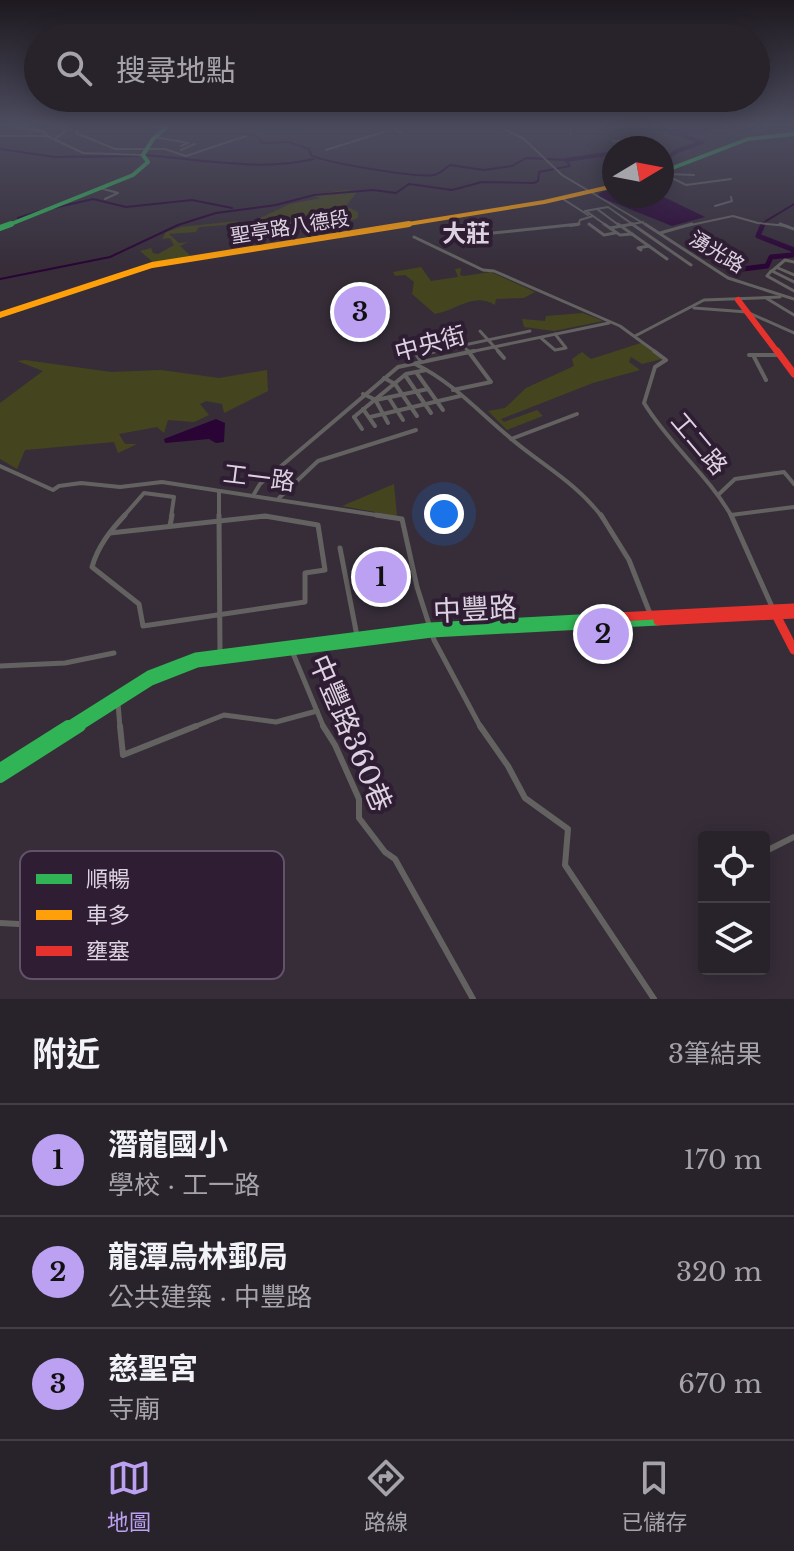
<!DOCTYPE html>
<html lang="zh-TW">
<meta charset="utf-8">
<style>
body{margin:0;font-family:"Libre Baskerville","Noto Sans TC",serif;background:#342f37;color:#f1f3f6}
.controls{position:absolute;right:24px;bottom:24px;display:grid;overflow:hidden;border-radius:8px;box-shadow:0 4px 20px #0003}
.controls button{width:72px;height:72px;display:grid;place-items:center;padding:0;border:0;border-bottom:2px solid #443f47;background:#28222b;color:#f1f3f6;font:40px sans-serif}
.compass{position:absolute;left:602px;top:136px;width:72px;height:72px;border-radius:50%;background:#28222b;box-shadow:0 4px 20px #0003;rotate:80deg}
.you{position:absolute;left:444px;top:514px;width:28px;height:28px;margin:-20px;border:6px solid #fff;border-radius:50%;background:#1a73e8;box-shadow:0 0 0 12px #1a73e833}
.badge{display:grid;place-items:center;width:52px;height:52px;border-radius:50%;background:#bca0f2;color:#111;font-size:26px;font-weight:700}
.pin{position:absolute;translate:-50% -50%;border:4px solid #fff;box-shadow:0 2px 8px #0006}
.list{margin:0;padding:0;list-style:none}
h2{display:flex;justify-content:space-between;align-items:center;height:104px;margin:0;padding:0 32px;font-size:34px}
h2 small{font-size:26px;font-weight:400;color:#a5a4a9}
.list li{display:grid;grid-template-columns:52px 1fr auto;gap:24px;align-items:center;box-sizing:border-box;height:112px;padding:0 32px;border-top:2px solid #443f47}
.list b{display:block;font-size:30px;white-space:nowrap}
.list p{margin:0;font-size:26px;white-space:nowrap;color:#a5a4a9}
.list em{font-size:26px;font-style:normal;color:#a5a4a9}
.icon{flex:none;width:44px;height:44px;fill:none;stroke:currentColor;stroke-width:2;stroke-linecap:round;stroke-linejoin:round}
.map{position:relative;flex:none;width:794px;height:999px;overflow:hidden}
.search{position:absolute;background:#28222b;box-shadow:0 4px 20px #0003;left:24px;right:24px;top:24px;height:88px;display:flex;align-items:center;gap:20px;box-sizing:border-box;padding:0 28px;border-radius:44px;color:#a5a4a9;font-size:30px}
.sheet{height:440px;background:#28222b}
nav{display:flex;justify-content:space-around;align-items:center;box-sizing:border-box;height:112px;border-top:2px solid #443f47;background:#28222b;font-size:22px;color:#a5a4a9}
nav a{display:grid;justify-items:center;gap:4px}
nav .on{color:#bca0f2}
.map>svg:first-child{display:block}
</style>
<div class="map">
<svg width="794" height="999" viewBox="0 0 794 999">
<rect width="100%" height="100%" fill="#362d39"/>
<g fill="#44451e">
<path d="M346 190 357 192 346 206 358 212V218L336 226C328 220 309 221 300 226L303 230 274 240 262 233 285 229 284 226 269 230 270 225 255 228 249 223 290 204 321 198 310 195Z"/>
<path d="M238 221V224L199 227 196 232 169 234 179 243 188 242 180 246 192 257 153 262 140 251 151 248 153 253 158 254 174 245 170 238 162 239 166 232 181 227Z"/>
<path d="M421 267 431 281 458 277 455 269 461 268 460 275 464 276 491 272 535 292 524 298 496 299 495 305C473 292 458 310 435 314L412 294 414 282 405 275 395 276 393 272Z"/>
<path d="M583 313 603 321 554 331 524 327 522 319 545 321 546 316Z"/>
<path d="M641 343 662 359 642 364 631 357 629 362 640 370 593 383 501 419 504 422 537 410 543 416 507 430 488 411 505 408 526 388 574 366 572 359 582 352 591 359Z"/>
<path d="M25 360 111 372 161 370 219 378 267 370 268 391 224 413 222 404 206 401 200 404 209 415 194 422 168 420 164 433 157 427 119 434 125 444H137L118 453 114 442 25 450 17 469 0 459V403L43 371 17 361Z"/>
<path d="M394 484 397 516 342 506Z"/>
</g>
<g fill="#2a0435">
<path d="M604 191H614V196H662L705 217 672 226 600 197 598 194Z"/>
<path d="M216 419 225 423 224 442 216 443 209 439 165 443 164 439Z"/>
</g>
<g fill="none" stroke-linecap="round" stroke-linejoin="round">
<g stroke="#2a0435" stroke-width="2">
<path d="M522 126H545"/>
<path d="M0 149 55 157 138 156"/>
<path d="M144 155C199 159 260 172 314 159"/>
<path d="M54 208 93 199 126 207 192 200 232 208"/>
<path d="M18 218 40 211"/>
<path d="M766 221 794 204"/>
<path d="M0 279 110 257 178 225 216 213 276 205 314 195 373 190 396 193 409 184 452 190 482 182 534 183 538 181 539 172 570 166 566 160 526 158 512 166 484 170 450 165C446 168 439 174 434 175 419 178 325 163 311 155L309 149 289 142 262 143 257 136 244 134 243 127 234 126"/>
</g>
<g stroke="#2a0435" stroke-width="4">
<path d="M566 160 614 153"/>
<path d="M662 161 677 151 703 142 668 131H705L714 126"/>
</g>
<g stroke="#2a0435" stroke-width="5">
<path d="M763 224 758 236 794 250"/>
<path d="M734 270 767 266 771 257 792 255 794 251"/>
</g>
<g stroke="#636260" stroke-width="2">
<path d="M13 126 45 132 47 136 83 153 143 155"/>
<path d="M79 126 76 133 115 149H165L186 156 246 136"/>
<path d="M151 126 166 127"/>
<path d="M246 126H260"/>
<path d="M392 126 401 133"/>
<path d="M498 126 524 139 562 175 648 226"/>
<path d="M570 128 571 133"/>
<path d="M0 136H47"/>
<path d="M155 137 188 143 181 146"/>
<path d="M56 138 66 131 62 128 66 126"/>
<path d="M613 141 642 142 655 148"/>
<path d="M181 150 195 144"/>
<path d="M326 150 383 132"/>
<path d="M662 173 686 185 731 179"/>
<path d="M666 174 694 175"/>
<path d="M100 188 118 193 105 199"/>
<path d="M563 199 588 215"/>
<path d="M715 206 732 201 731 197"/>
<path d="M608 207 635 226"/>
<path d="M597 209 620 226"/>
<path d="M585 211 608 207"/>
<path d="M586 211 607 226"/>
<path d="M570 226 578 225 580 220 593 216"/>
<path d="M622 226 643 222"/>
<path d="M686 226 733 216 758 223 788 226"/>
</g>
<g stroke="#636260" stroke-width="3">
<path d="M589 224 604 235 615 233"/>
<path d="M604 224 620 235 632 234"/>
<path d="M618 224 667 259"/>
<path d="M632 224 691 265"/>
<path d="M645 224 728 278 794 299"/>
<path d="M780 224 794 229"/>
<path d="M610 228 633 224"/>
<path d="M493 233 579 224"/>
<path d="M660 233 692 224"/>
<path d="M414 237 483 270 494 271 620 326 657 353"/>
<path d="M641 250 638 248 649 246"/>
<path d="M794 262 785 260 772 271 794 282"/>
<path d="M778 268 794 275"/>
<path d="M771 271 767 276 794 291"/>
<path d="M766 298 794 315"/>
<path d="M694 308 747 312 794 333"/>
<path d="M480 331 500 353"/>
<path d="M635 336 704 300 780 297"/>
<path d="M541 338 555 350 566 348 555 334"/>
<path d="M459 339 469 353"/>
<path d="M410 346 415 353"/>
<path d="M427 353 530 331"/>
<path d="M465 353 609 323"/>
</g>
<g stroke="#636260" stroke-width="4">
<path d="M414 351 421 361"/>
<path d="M498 351 504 358"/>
<path d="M654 351 666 360 655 367 644 403C669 444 708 475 732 517"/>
<path d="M418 355 436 351"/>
<path d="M749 355H779"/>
<path d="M753 355 766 380"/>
<path d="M415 364C451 381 478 411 508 436 540 464 576 482 602 517"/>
<path d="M416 372 443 410"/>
<path d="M405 375 431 413"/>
<path d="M384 378 395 384 417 416"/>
<path d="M453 390 491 382 468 351"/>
<path d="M363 394 376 400 428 389"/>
<path d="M389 398 403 420"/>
<path d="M376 401 388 423"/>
<path d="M363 409 375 426"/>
<path d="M354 417 406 374 426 370"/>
<path d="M354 417 362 429"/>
<path d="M370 417 460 396"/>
<path d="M511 439 577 414"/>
<path d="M0 466 53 490 59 486 81 483 120 487 162 482 389 517"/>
<path d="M219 491V517"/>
<path d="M254 494 260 484 398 367 474 351"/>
<path d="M718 495 735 479 784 472 794 484"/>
<path d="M279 498 318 461 416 430"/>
<path d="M731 515 794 507"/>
<path d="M123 517 144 493 174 497 171 517"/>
<path d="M256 517H271"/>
</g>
<g stroke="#636260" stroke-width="5">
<path d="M219 515 220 653"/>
<path d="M376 515 402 519 417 587 434 640 481 728"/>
<path d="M601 515 629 560 651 616"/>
<path d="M731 515 773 609"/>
<path d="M170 526 172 515"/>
<path d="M110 533 265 516 318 525 325 570 305 573V602L143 626 139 604 92 567C98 546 110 531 125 515"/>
<path d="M340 548 357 636"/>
<path d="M292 651 324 728"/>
<path d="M0 666 65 663 114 653"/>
<path d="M118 703 120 728"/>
<path d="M191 728 224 715 276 722 317 711"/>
</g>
<g stroke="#636260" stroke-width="6">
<path d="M120 726 123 755 196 726"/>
<path d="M323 726 335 745 359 799V818L385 852 395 859 473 999"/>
<path d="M480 726 508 766 525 798 568 829 565 865 654 999"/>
<path d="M764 852 794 837"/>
<path d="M0 923 37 925"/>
</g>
<g stroke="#30b455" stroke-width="4">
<path d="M662 172 748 139 794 134"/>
<path d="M6 226 133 175 148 162 143 155 153 139 168 126"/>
</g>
<path stroke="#30b455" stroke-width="6" d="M0 228 11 224"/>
<g stroke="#30b455" stroke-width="9">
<path d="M65 728 149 675 196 657 430 627 597 618"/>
<path d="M77 728 151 681 197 663 432 633 658 621"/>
</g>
<g stroke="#30b455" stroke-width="12">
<path d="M0 769 68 726"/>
<path d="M0 777 80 726"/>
</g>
<path stroke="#ff9f0a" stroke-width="4" d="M396 226 544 202 614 186"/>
<path stroke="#ff9f0a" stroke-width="6" d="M0 315 152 265 409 224"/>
<path stroke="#e5322d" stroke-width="6" d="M738 300 778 353"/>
<path stroke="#e5322d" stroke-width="7" d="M777 351 794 374"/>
<g stroke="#e5322d" stroke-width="9">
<path d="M776 615 794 650"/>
<path d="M597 618 794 608"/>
<path d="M658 621 794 614"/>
</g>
</g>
<linearGradient id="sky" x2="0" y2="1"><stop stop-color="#1e191f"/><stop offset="0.47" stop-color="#4c4c5f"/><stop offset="1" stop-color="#4c4c5f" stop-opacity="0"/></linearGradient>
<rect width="794" height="266" fill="url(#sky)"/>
<g text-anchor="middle" stroke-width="8" stroke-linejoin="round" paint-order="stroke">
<g font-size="20" fill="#ddd2e1" stroke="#2f1d34">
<text transform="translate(290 227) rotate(-9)" y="7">聖亭路八德段</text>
<text transform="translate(717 252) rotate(31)" y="7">湧光路</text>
</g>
<g font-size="24" font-weight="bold" fill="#ddd2e1" stroke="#2f1d34">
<text x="466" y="242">大莊</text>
</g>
<g font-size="24" fill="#ddd2e1" stroke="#2f1d34">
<text transform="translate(430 344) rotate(-15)" y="8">中央街</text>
<text transform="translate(699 444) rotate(50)" y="8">工二路</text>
<text transform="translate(259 478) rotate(7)" y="8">工一路</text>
</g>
<g font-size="28" fill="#ddd2e1" stroke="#2f1d34">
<text transform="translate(475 609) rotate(-3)" y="10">中豐路</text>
<text transform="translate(351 733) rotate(67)" y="10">中豐路360巷</text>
</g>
</g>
<rect x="20" y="851" width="264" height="128" rx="12" fill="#2f1d34" stroke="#635368" stroke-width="2"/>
<rect x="36" y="874" width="36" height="10" fill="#30b455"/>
<rect x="36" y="910" width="36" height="10" fill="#ff9f0a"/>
<rect x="36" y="946" width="36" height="10" fill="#e5322d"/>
<g font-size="22" fill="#ddd2e1">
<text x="86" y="887">順暢</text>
<text x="86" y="923">車多</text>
<text x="86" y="959">壅塞</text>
</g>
</svg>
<div class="controls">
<button><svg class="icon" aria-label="locate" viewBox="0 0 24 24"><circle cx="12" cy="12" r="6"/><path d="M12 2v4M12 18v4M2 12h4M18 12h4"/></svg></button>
<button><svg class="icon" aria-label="layers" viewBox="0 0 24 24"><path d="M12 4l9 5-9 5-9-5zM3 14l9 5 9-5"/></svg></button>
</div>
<svg class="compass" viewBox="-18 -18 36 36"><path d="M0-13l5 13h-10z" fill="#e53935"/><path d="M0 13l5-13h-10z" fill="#a5a4a9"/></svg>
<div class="you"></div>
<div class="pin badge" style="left:381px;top:577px">1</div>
<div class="pin badge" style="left:603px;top:634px">2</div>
<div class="pin badge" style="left:360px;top:312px">3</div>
<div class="search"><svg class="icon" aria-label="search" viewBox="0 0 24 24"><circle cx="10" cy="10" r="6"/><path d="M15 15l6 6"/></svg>搜尋地點</div>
</div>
<section class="sheet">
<h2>附近<small>3筆結果</small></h2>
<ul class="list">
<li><span class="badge">1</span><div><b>潛龍國小</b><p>學校 · 工一路</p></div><em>170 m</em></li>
<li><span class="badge">2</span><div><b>龍潭烏林郵局</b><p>公共建築 · 中豐路</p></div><em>320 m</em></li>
<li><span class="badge">3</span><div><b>慈聖宮</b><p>寺廟</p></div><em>670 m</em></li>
</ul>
</section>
<nav>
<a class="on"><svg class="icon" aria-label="map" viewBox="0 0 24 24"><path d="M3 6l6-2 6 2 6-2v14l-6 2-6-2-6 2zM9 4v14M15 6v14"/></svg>地圖</a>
<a><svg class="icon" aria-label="directions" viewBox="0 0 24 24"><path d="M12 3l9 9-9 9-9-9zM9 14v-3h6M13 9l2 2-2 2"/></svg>路線</a>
<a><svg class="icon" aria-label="saved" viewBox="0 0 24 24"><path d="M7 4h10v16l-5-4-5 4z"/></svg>已儲存</a>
</nav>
